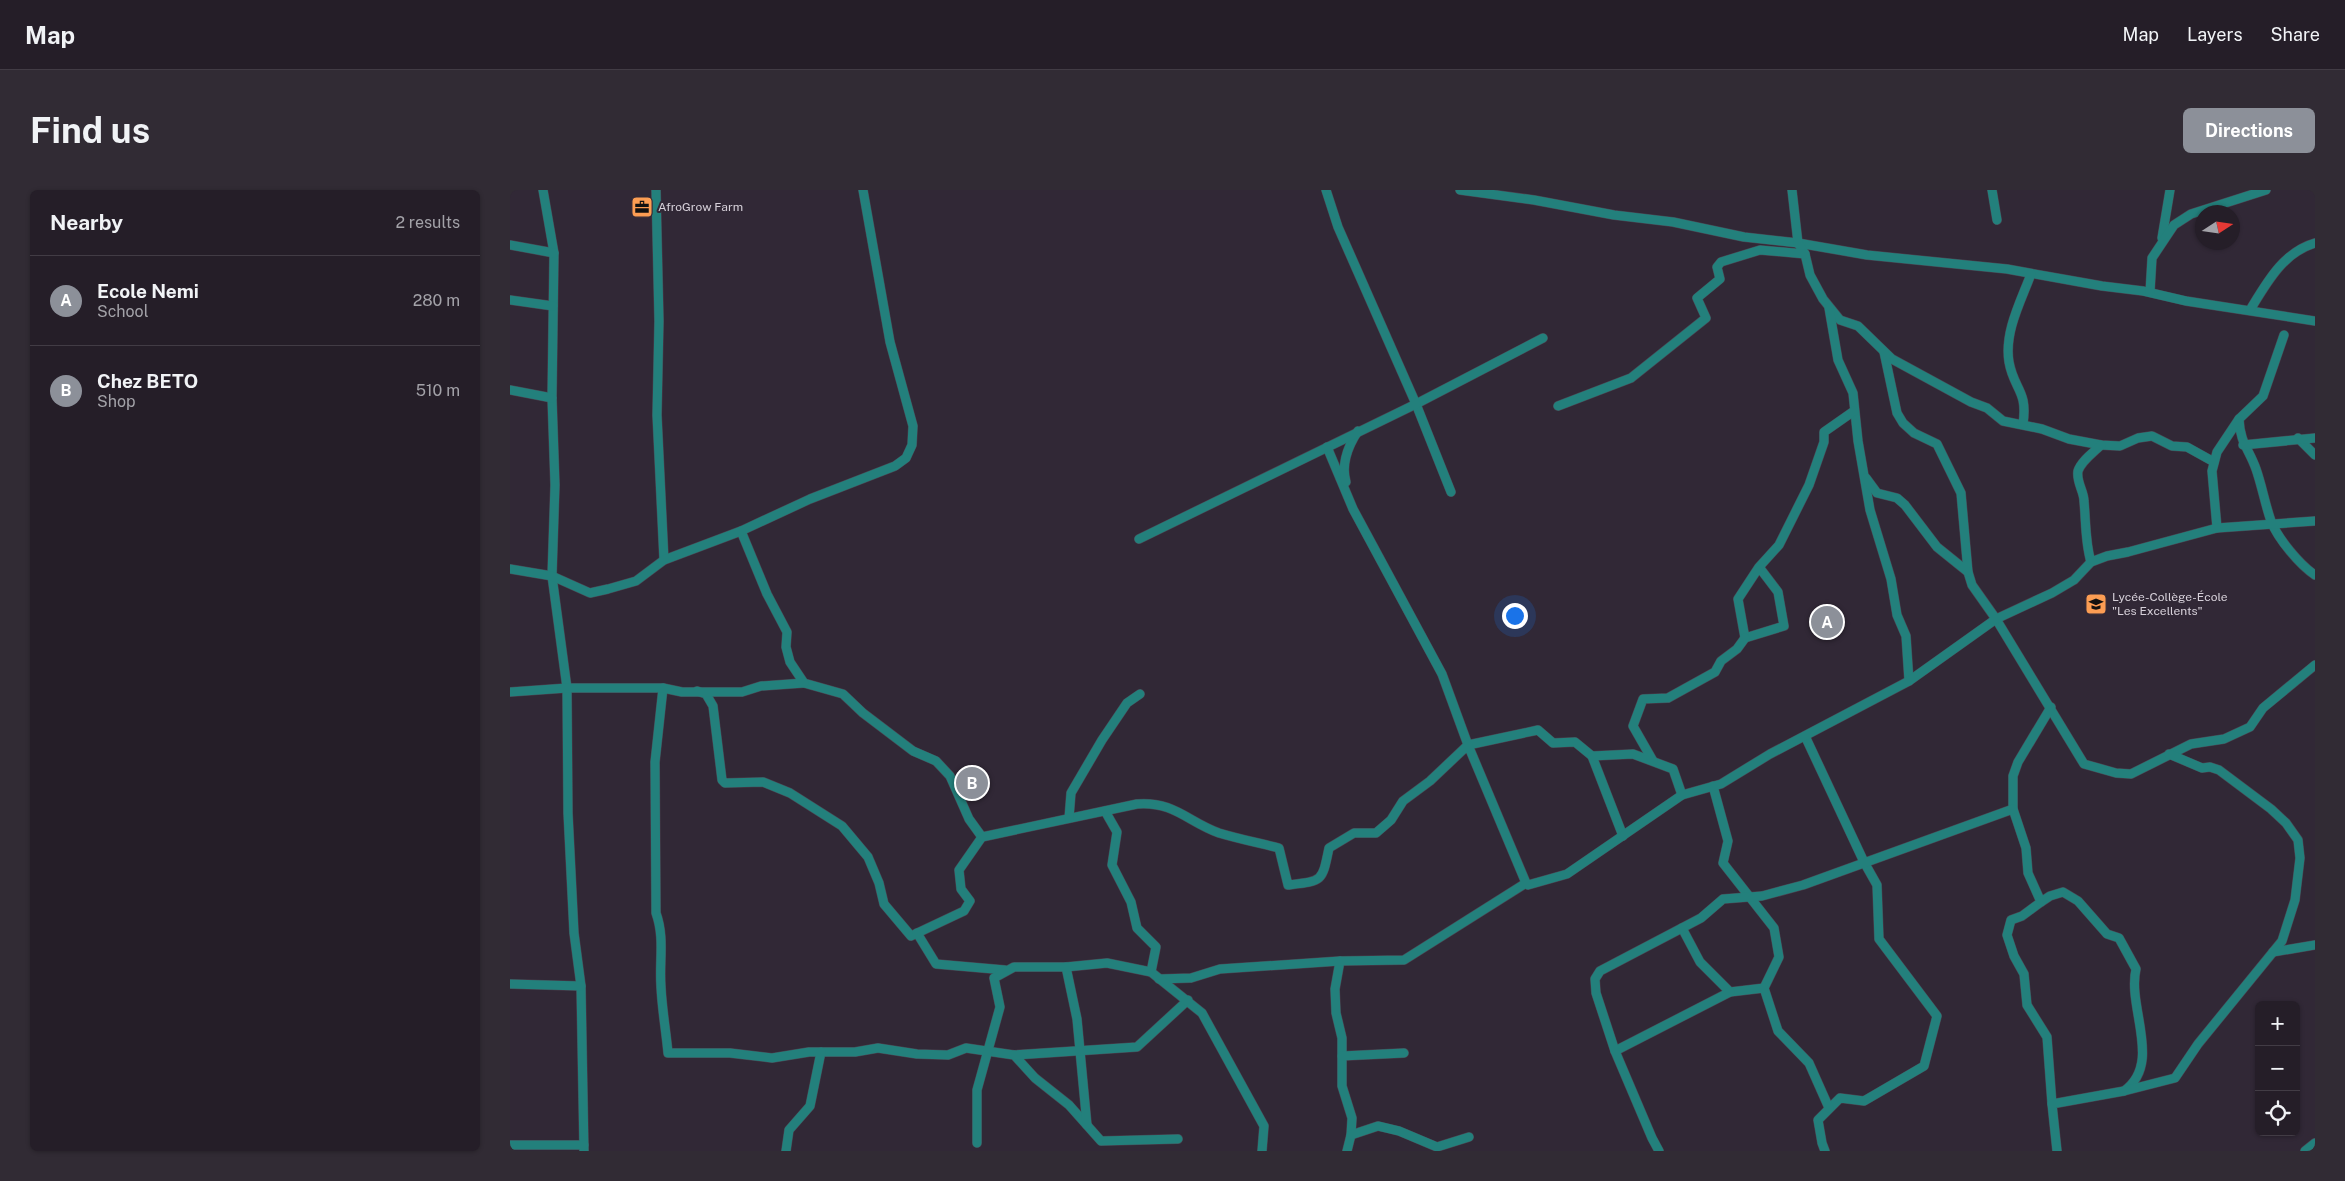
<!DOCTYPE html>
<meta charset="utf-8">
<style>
body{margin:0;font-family:"Public Sans",sans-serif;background:#312b34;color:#f1f3f6}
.controls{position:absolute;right:15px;bottom:15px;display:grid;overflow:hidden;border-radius:8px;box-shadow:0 1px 4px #0004}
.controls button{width:45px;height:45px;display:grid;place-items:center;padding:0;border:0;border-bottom:1px solid #423c45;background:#251e28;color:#f1f3f6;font:25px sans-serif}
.compass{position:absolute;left:1685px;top:15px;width:45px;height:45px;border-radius:50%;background:#251e28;box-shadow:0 1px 4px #0004;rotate:78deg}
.you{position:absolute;left:1004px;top:425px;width:18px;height:18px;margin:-12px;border:4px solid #fff;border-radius:50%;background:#1a73e8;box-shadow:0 0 0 8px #1a73e833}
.badge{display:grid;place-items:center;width:32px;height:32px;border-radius:50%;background:#8c9099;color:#fff;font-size:16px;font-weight:700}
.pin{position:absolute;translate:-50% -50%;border:2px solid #fff;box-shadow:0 1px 5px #0006}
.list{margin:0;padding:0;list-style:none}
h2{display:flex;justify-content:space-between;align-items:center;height:65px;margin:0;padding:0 20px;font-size:21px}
h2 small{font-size:16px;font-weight:400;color:#a3a2a8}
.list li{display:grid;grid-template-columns:32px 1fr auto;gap:15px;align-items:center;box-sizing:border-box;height:90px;padding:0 20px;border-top:1px solid #423c45}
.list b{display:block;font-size:19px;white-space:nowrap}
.list p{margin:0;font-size:16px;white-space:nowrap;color:#a3a2a8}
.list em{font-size:16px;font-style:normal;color:#a3a2a8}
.icon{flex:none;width:28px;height:28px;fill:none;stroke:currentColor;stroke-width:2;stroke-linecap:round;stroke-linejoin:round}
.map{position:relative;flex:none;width:1805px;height:961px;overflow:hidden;border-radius:8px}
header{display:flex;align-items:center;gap:30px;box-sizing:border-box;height:70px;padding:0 25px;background:#251e28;border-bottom:1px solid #423c45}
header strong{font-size:24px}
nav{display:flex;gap:28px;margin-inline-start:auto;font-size:18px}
.intro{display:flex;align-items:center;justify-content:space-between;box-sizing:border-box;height:120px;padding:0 30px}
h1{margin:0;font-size:35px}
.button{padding:12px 22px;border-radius:8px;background:#8c9099;color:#fff;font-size:18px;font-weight:700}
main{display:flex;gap:30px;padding:0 30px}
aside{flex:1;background:#251e28;border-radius:8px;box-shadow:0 1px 4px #0004}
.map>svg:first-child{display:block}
</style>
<header>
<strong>Map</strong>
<nav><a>Map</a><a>Layers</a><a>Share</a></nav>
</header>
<div class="intro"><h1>Find us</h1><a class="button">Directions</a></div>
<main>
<aside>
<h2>Nearby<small>2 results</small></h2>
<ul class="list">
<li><span class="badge">A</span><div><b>Ecole Nemi</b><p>School</p></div><em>280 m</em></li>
<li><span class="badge">B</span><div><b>Chez BETO</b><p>Shop</p></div><em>510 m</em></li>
</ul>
</aside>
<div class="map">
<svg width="1805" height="961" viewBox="0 0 1805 961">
<rect width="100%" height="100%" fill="#312836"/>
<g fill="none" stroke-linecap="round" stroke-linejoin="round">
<g stroke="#4b4350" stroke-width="10">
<g id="minor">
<path d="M33 0 44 63 42 208 45 295 42 386 57 498 58 623 64 743 71 796 74 961"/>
<path d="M146 0 149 131 147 225 154 370"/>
<path d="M950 0 1024 10 1104 25 1163 32 1234 47 1288 53 1357 65 1497 79 1592 96 1633 101 1676 111 1805 131"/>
<path d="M1282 0 1288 53 1295 64 1300 85 1313 109 1330 130 1348 136 1382 169 1461 212 1477 218 1493 231 1532 239 1559 249 1591 255 1610 256 1628 248 1642 246 1662 256 1677 257 1704 272"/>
<path d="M1482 0 1487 30"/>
<path d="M1652 48 1660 0"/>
<path d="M0 55 44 63"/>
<path d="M1640 102 1642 68 1664 35 1681 24 1756 0"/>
<path d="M0 110 43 116"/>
<path d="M1319 118 1328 170 1343 203 1348 251 1360 320 1381 389 1387 425 1396 446 1399 491"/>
<path d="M1740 120C1756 94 1773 62 1805 53"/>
<path d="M1774 145 1753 206 1729 229C1730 253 1739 259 1746 279 1752 296 1755 314 1761 331 1768 349 1790 375 1805 385"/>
<path d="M1374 162 1387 223 1393 233 1404 243 1427 254 1451 303 1458 382 1462 395 1486 429 1574 574 1606 583 1621 584 1681 554 1714 549 1740 537 1753 518 1805 475"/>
<path d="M0 200 42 208"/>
<path d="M1048 216 1121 188 1196 128 1187 108 1210 89 1207 77 1211 72 1250 60 1295 64"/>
<path d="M1513 234C1518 200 1504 200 1499 172 1494 142 1511 111 1521 84"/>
<path d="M1788 248 1805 265"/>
<path d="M1733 255 1805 248"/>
<path d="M817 257 843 319 932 484 958 555 1028 540 1043 553 1065 552 1082 566 1113 646"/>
<path d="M1356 288 1367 303 1387 308 1395 315 1427 357 1458 382"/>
<path d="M836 292C831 274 838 256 848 241"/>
<path d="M941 302 906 214 1033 148"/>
<path d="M1707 338 1702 281 1707 262 1729 229"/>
<path d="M231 341 257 404 277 442 276 457 280 472 294 493 333 504 353 523 403 561 426 571 440 586 459 629 472 647"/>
<path d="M629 349 906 214 828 37 816 0"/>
<path d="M1581 372C1575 352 1576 332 1574 311 1574 301 1566 292 1568 281 1571 271 1584 262 1591 255"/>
<path d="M1249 377 1268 402 1274 436 1235 448 1228 409 1249 377 1269 355 1299 295 1314 252V242L1344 221"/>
<path d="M0 379 42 386 80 403 98 399 126 391 154 370 231 341 300 309 385 276 396 268 402 255 403 236 380 152 353 0"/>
<path d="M153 498 145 572 146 723C155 748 149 771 151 797 152 819 156 841 158 863H220L262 868 299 862H345L368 858 407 864 438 865 456 858 504 865 525 888 559 915 591 951 668 949"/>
<path d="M187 501 196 504 203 516 212 590 215 593 253 592 280 603 332 636 358 667 369 693 374 714 401 746 454 721 460 711 451 699 449 680 472 647 627 614C664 611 678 632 709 643 729 649 749 653 769 658L778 695C813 691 812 692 819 658L844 643H866L881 630 893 611 920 591 958 555 1016 693"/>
<path d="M0 502 57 498H153L172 502H232L251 496 294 493"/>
<path d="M1541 517 1508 572 1503 586V619L1516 658 1518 683 1531 712 1512 726 1501 730 1497 745 1504 766 1514 784 1517 815 1537 847 1542 914"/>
<path d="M1295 546 1354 672 1367 695 1369 749 1427 826 1414 876 1354 911 1330 908 1308 930 1312 953 1315 961"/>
<path d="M1082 566 1123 564 1163 579 1172 605"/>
<path d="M1143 571 1123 536 1133 509 1158 508 1205 482 1211 471 1227 459 1235 448"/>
<path d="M1203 596 1218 651 1213 673 1264 738 1269 767 1254 798 1268 841 1299 873 1319 918"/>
<path d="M595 621 607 642 602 675 621 712 627 738 646 757 641 782"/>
<path d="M559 628 561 603 592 550 617 513 630 504"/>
<path d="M1531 712 1540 706 1553 702 1568 711 1597 744 1609 748 1626 779C1617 818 1653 873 1614 901L1542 914 1547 961"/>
<path d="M1172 738 1190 772 1220 802 1254 798"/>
<path d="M407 743 426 774 495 780"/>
<path d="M1763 762 1805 755"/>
<path d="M830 771 825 799 826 823 832 848V896L842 928 841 945 837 961"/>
<path d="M556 777 567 829 577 935"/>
<path d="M649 789 681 788 710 779 830 771 894 770 1016 693 1018 695 1057 684 1172 605 1211 594 1260 564 1399 491 1486 429 1542 403 1564 390 1581 372 1597 366 1618 362 1707 338 1805 331"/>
<path d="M0 794 71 796"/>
<path d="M1105 861 1220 802"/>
<path d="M504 865 627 857 678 810"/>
<path d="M832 866 894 863"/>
<path d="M1614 901 1665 888 1688 854 1772 751 1785 710 1790 668 1788 650 1776 633 1761 619 1709 580 1700 577 1692 578 1659 564"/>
<path d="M841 945 868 936 889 941 927 957 959 947"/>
<path d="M467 953V900L490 817 484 788 504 777H556L597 773 641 782 692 823 754 936 752 961"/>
<path d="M0 955H74"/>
<path d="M276 961 279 940 300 916 311 862"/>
<path d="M1149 961 1142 948 1105 861 1086 803 1085 789 1090 781 1191 728 1213 709 1252 706 1293 695 1503 619"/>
<path d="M1795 961 1805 953"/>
</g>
</g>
<use href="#minor" stroke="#23807c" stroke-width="9"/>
</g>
<defs>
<g id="office-square" transform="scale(1.125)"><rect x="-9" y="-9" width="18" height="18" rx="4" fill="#fc9d53" stroke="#312836"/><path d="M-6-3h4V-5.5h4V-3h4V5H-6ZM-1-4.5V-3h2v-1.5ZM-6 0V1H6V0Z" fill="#111"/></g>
<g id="school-square" transform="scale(1.125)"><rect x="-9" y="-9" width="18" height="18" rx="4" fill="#fc9d53" stroke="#312836"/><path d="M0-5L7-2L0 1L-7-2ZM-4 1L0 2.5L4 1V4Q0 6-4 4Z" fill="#111"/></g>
</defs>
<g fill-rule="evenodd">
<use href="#office-square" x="132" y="17"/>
<use href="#school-square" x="1586" y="414"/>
</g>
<g text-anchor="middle" stroke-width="4" stroke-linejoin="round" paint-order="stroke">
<g font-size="12" fill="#d6d0d9" stroke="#312836" text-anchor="start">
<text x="148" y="21">AfroGrow Farm</text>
<text x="1602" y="411">Lycée-Collège-École<tspan x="1602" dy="14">"Les Excellents"</tspan></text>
</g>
</g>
</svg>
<div class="controls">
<button>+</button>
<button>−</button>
<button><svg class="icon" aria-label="locate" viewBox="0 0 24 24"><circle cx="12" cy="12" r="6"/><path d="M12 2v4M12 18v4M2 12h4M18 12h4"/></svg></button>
</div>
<svg class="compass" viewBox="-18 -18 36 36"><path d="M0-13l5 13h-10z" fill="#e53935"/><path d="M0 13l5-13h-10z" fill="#a3a2a8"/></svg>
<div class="you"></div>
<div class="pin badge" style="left:1317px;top:432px">A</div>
<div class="pin badge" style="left:462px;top:593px">B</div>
</div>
</main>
